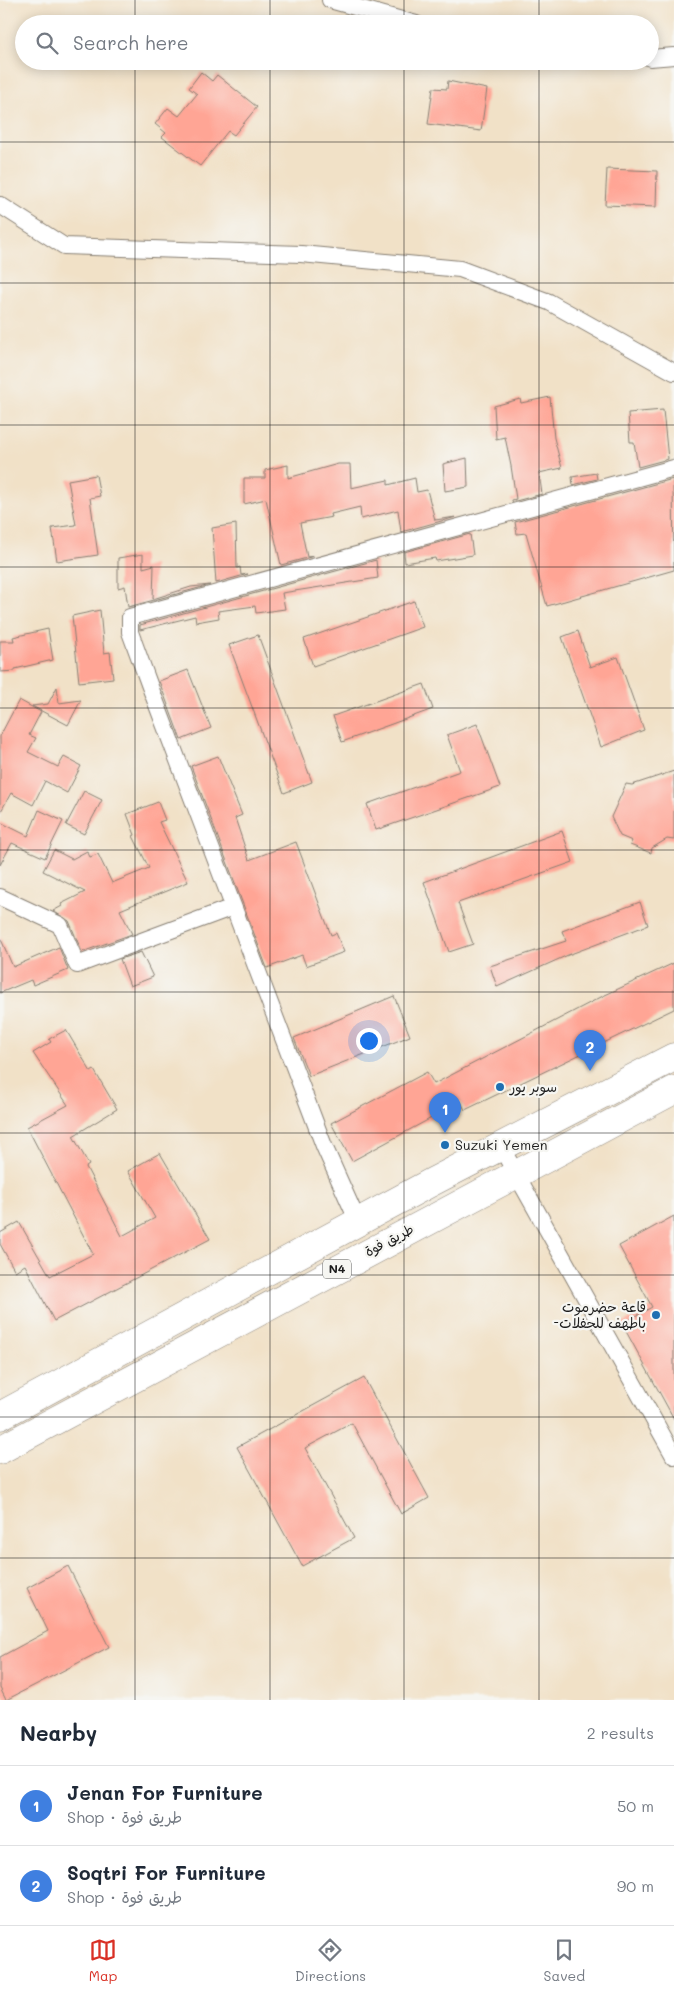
<!DOCTYPE html>
<meta charset="utf-8">
<style>
body{margin:0;font-family:Mali,"Playpen Sans Arabic",sans-serif;background:#f2f2f3;color:#1f2937}
.you{position:absolute;left:368px;top:1040px;width:18px;height:18px;margin:-12px;border:4px solid #fff;border-radius:50%;background:#1a73e8;box-shadow:0 0 0 8px #1a73e833}
.badge{display:grid;place-items:center;width:32px;height:32px;border-radius:50%;background:#d93025;color:#fff;font-size:16px;font-weight:700}
.pin{position:absolute;translate:-50% -41px;filter:drop-shadow(0 1px 2px #0008)}
.pin::after{content:'';position:absolute;top:26px;width:18px;height:15px;background:inherit;clip-path:polygon(0 0,100% 0,50% 100%)}
.list{margin:0;padding:0;list-style:none}
h2{display:flex;justify-content:space-between;align-items:center;height:65px;margin:0;padding:0 20px;font-size:21px}
h2 small{font-size:16px;font-weight:400;color:#747a83}
.list li{display:grid;grid-template-columns:32px 1fr auto;gap:15px;align-items:center;box-sizing:border-box;height:80px;padding:0 20px;border-top:1px solid #e0e1e3}
.list b{display:block;font-size:19px;white-space:nowrap}
.list p{margin:0;font-size:16px;white-space:nowrap;color:#747a83}
.list em{font-size:16px;font-style:normal;color:#747a83}
.icon{flex:none;width:28px;height:28px;fill:none;stroke:currentColor;stroke-width:2;stroke-linecap:round;stroke-linejoin:round}
.map{position:relative;flex:none;width:674px;height:1700px;overflow:hidden}
.search{position:absolute;background:#fff;box-shadow:0 2px 12px #0003;left:15px;right:15px;top:15px;height:55px;display:flex;align-items:center;gap:12px;box-sizing:border-box;padding:0 18px;border-radius:28px;color:#747a83;font-size:19px}
.sheet{height:225px;background:#fff}
nav{display:flex;justify-content:space-around;align-items:center;box-sizing:border-box;height:70px;border-top:1px solid #e0e1e3;background:#fff;font-size:14px;color:#747a83}
nav a{display:grid;justify-items:center;gap:2px}
nav .on{color:#d93025}
.map>svg:first-child{display:block}
</style>
<div class="map">
<svg width="674" height="1700" viewBox="0 0 674 1700">
<rect width="100%" height="100%" fill="#f6f6f2"/>
<filter id="ink" filterUnits="userSpaceOnUse"><feTurbulence type="fractalNoise" baseFrequency=".02" numOctaves="2"/><feDisplacementMap in="SourceGraphic" scale="10" xChannelSelector="R" yChannelSelector="G"/><feConvolveMatrix kernelMatrix="1 2 1 2 8 2 1 2 1" color-interpolation-filters="sRGB"/></filter>
<filter id="wash" filterUnits="userSpaceOnUse"><feTurbulence type="fractalNoise" baseFrequency=".0096" numOctaves="4" result="noise"/><feDisplacementMap in="SourceGraphic" scale="20" xChannelSelector="R" yChannelSelector="G"/><feGaussianBlur stdDeviation="1.12" result="paint"/><feColorMatrix in="noise" values="0 0 0 0 0 0 0 0 0 0 0 0 0 0 0 0 0 1.4 0 .05"/><feComposite in="paint" operator="in"/></filter>
<g filter="url(#wash)">
<rect width="100%" height="100%" fill="#f1e1c7"/>
<g id="blocks">
<g fill="#ffa595">
<path d="M201 72 212 81 217 75 257 107 234 135 228 131 200 166 162 137 166 133 155 124 168 108 179 116 197 94 189 88Z"/>
<path d="M448 81 487 89 481 131 428 124 433 88 447 89Z"/>
<path d="M607 169 657 171 656 207 605 205Z"/>
<path d="M550 397 554 438 562 468 539 473 542 494 512 502V500L516 499 511 466 505 437 496 439 494 406 520 399 521 403Z"/>
<path d="M663 410 668 459 638 467 634 442H630L628 413Z"/>
<path d="M467 458 468 487 445 491 443 464Z"/>
<path d="M338 464H350L351 488 388 480V485L415 478 417 492 427 490 435 520 456 517 401 532 398 510 361 519 360 507 331 514 332 517 300 523 307 557 314 556 281 565 266 499 244 504V478H265V470L288 465V478Z"/>
<path d="M596 473 597 479 573 485 572 477Z"/>
<path d="M96 475 100 496 90 498 98 555 57 561 52 528 76 525 68 480Z"/>
<path d="M673 479 674 570 547 606 526 533 517 534 515 522Z"/>
<path d="M236 524 237 568 240 567 241 575 248 574 216 583 212 528Z"/>
<path d="M470 534 473 555 436 561 435 558 405 563 404 552Z"/>
<path d="M143 554V568L154 565 153 599 191 587 210 585 128 607 125 586 118 588V558Z"/>
<path d="M376 560 378 578 282 593 285 609 256 613 255 606 218 611 219 618 196 622 195 616 140 630V625Z"/>
<path d="M414 601 423 627 313 666 304 639Z"/>
<path d="M100 610 104 653 110 652 113 678 79 682 72 616Z"/>
<path d="M48 629 53 660 15 669V671L0 672V641H14L13 637Z"/>
<path d="M578 631 590 667 618 657 644 730 601 747 562 637Z"/>
<path d="M258 635 312 782 284 793 229 645Z"/>
<path d="M188 670 211 728 181 740 159 681Z"/>
<path d="M424 684 433 709 342 742 333 716Z"/>
<path d="M57 687 59 703 81 700 68 725 32 706 48 704Z"/>
<path d="M19 700 41 712 29 735 36 738 28 752 58 767 64 757 81 766 67 793 45 781 33 805 11 793 0 813V736Z"/>
<path d="M477 724 500 787 376 830 367 804 460 771 447 735Z"/>
<path d="M218 756 242 815 235 818 249 860 296 842 331 935 336 933 344 952 306 966 302 955 267 968 191 766Z"/>
<path d="M674 771V840L667 839 652 848 651 853 630 845 632 841 620 836 611 817 626 784 632 785Z"/>
<path d="M84 791 102 800 84 834 66 825Z"/>
<path d="M158 802 165 820 159 822 188 882 120 910 132 934 82 952 69 921 53 911 62 906 61 904 85 892 43 871 54 850 72 859 87 851 90 857 98 854 112 883 149 868 133 836 135 835 127 814Z"/>
<path d="M39 810 63 821 45 858 12 843 0 865V822L28 836Z"/>
<path d="M562 831 573 862 458 903 473 944 449 952 424 882Z"/>
<path d="M640 902 648 925 568 955 497 987 490 966 566 941 562 931Z"/>
<path d="M0 937 13 967 59 947 68 970 33 985 31 980 0 993Z"/>
<path d="M141 952 153 977 130 986 120 959Z"/>
<path d="M674 963V1009L465 1110 461 1102 352 1161 331 1123 427 1072 434 1084 603 996Z"/>
<path d="M394 996 410 1036 309 1076 294 1038Z"/>
<path d="M66 1030 91 1072 94 1070 117 1109 73 1136 89 1165 86 1167 122 1236 155 1218 128 1171 160 1153 210 1239 54 1321 25 1265 15 1271 0 1244V1233L19 1222 50 1276 93 1254 27 1127 68 1105 33 1053 51 1042 49 1039Z"/>
<path d="M674 1216V1419L622 1324 652 1307 619 1246Z"/>
<path d="M364 1378 429 1498 401 1514 352 1423 305 1448 354 1538 302 1566 237 1447Z"/>
<path d="M68 1566 109 1647 6 1700 0 1688V1657L48 1631 27 1588Z"/>
</g>
</g>
</g>
<g filter="url(#ink)">
<use href="#blocks" fill-opacity="0" stroke="#867e72" stroke-width="1"/>
<g fill="none" stroke-linecap="round" stroke-linejoin="round">
<g stroke="#867e72" stroke-width="18">
<g id="minor">
<path d="M330 0 416 24"/>
<path d="M650 58 674 56"/>
<path d="M0 205 64 246 301 254 460 269 549 302 674 372"/>
<path d="M0 897 60 925 77 965 233 907"/>
<path d="M501 1147 674 1456"/>
<path d="M358 1222 324 1146 149 684 130 632V617L674 468"/>
</g>
</g>
<g stroke="#867e72" stroke-width="29">
<g id="trunk">
<path d="M0 1416 430 1183 674 1057"/>
<path d="M0 1450 674 1090"/>
</g>
</g>
<use href="#minor" stroke="#fff" stroke-width="16"/>
<use href="#trunk" stroke="#fff" stroke-width="28"/>
</g>
</g>
<path fill="none" stroke="#1c1c1c" stroke-width="1" stroke-opacity="0.55" d="M135 0V24M270 0V24M404 0V24M539 0V24M135 61V1700M270 61V1700M404 61V1700M539 61V1700M0 142H674M0 283H674M0 425H674M0 567H674M0 708H674M0 850H674M0 992H674M0 1133H674M0 1275H674M0 1417H674M0 1558H674"/>
<g fill="#1f6fb2" stroke="#f6f6f2" stroke-width="2">
<circle cx="500" cy="1087" r="5"/>
<circle cx="445" cy="1145" r="5"/>
<circle cx="656" cy="1315" r="5"/>
</g>
<g text-anchor="middle" stroke-width="4.5" stroke-linejoin="round" paint-order="stroke">
<rect fill="#f6f6f2" stroke="#5d5d5c" stroke-width="1" x="323" y="1259.5" width="28" height="19" rx="4"/>
<g font-size="12" font-weight="bold" fill="#1c1c1c">
<text x="337" y="1273">N4</text>
</g>
<g font-size="14" fill="#1c1c1c" stroke="#f6f6f2" text-anchor="start">
<text x="510" y="1092">سوبر يور</text>
<text x="455" y="1150">Suzuki Yemen</text>
<text x="646" y="1312" text-anchor="end">قاعة حضرموت<tspan x="646" dy="16">-باطهف للحفلات</tspan></text>
</g>
<g font-size="14" fill="#1c1c1c" stroke="#f6f6f2">
<text transform="translate(389 1240) rotate(-28)" y="5">طريق فوة</text>
</g>
</g>
</svg>
<div class="you"></div>
<div class="pin badge" style="left:445px;top:1133px;background:#3f7fe0">1</div>
<div class="pin badge" style="left:590px;top:1071px;background:#3f7fe0">2</div>
<div class="search"><svg class="icon" aria-label="search" viewBox="0 0 24 24"><circle cx="10" cy="10" r="6"/><path d="M15 15l6 6"/></svg>Search here</div>
</div>
<section class="sheet">
<h2>Nearby<small>2 results</small></h2>
<ul class="list">
<li><span class="badge" style="background:#3f7fe0">1</span><div><b>Jenan For Furniture</b><p>Shop · طريق فوة</p></div><em>50 m</em></li>
<li><span class="badge" style="background:#3f7fe0">2</span><div><b>Soqtri For Furniture</b><p>Shop · طريق فوة</p></div><em>90 m</em></li>
</ul>
</section>
<nav>
<a class="on"><svg class="icon" aria-label="map" viewBox="0 0 24 24"><path d="M3 6l6-2 6 2 6-2v14l-6 2-6-2-6 2zM9 4v14M15 6v14"/></svg>Map</a>
<a><svg class="icon" aria-label="directions" viewBox="0 0 24 24"><path d="M12 3l9 9-9 9-9-9zM9 14v-3h6M13 9l2 2-2 2"/></svg>Directions</a>
<a><svg class="icon" aria-label="saved" viewBox="0 0 24 24"><path d="M7 4h10v16l-5-4-5 4z"/></svg>Saved</a>
</nav>
